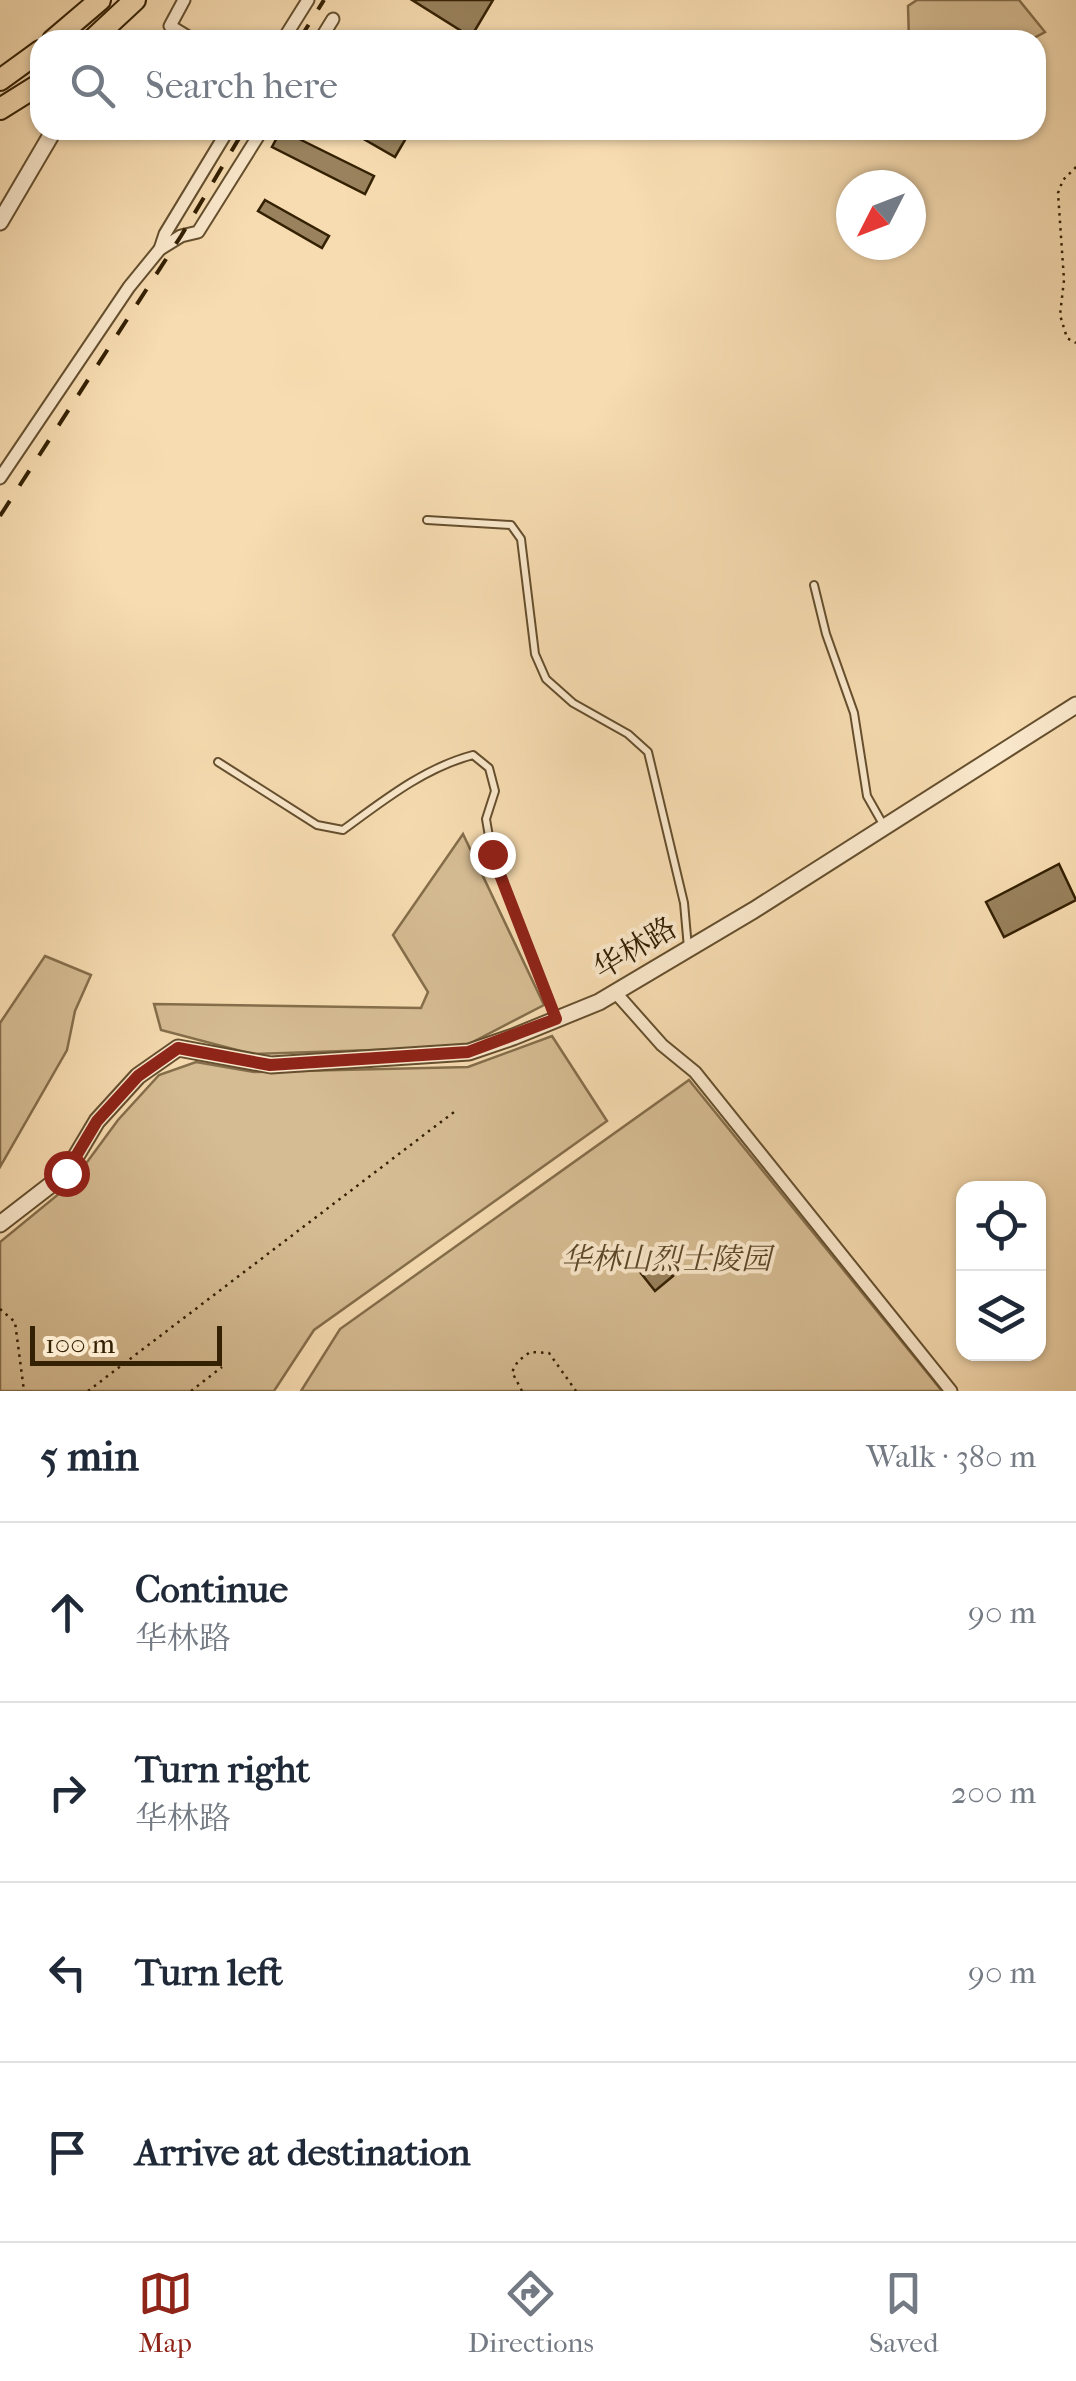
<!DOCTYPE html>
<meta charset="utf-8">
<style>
body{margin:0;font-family:"IM FELL French Canon","Noto Serif SC",serif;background:#f6f6f7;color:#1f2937}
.controls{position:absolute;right:30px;bottom:30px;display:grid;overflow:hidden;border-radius:20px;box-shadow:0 2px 8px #0004}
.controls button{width:90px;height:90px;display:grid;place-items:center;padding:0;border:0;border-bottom:2px solid #e0e1e3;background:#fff;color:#1f2937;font:50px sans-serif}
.compass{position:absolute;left:836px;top:170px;width:90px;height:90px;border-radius:50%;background:#fff;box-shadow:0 2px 8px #0004;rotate:228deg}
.scale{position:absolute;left:30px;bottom:25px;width:192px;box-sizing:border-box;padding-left:10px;border:5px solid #342003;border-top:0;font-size:28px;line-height:35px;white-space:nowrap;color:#342003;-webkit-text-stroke:8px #fae8cc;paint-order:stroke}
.stop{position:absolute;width:30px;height:30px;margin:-22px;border:8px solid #8f2418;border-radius:50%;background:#fff}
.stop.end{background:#8f2418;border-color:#fff;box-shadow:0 2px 10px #0008}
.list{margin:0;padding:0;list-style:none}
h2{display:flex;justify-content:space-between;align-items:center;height:130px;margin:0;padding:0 40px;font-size:42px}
h2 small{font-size:32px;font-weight:400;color:#747a83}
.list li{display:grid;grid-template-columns:65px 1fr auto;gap:30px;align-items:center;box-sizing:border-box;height:180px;padding:0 40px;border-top:2px solid #e0e1e3}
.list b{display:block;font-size:38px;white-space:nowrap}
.list p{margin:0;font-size:32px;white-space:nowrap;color:#747a83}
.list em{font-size:32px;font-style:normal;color:#747a83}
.icon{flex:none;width:55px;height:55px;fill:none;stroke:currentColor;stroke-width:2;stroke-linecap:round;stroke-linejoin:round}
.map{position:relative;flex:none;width:1076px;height:1391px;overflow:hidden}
.search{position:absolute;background:#fff;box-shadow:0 2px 8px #0004;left:30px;right:30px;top:30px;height:110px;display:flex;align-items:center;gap:25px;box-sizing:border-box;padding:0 35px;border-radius:30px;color:#747a83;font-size:38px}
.sheet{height:850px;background:#fff}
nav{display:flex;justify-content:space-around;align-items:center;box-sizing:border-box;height:140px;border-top:2px solid #e0e1e3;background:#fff;font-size:28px;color:#747a83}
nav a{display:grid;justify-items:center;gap:5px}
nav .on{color:#8f2418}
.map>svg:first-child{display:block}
</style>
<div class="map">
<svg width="1076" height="1391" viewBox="0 0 1076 1391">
<rect width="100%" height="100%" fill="#f7dcb1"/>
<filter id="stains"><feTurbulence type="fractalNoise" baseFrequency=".002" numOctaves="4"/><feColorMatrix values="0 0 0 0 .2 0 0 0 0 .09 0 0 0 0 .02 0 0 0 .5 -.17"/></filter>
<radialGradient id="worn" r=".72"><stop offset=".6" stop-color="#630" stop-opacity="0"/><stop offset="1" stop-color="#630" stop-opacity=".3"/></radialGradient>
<g fill="#d6bc93" stroke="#856e4b" stroke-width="2.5">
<path d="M917 0H1019L1045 32 1030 40H909L908 6Z"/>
<path d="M463 834 544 1005 463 1047 252 1054 161 1030 154 1004 421 1008 428 992 393 935Z"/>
<path d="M45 956 91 975 75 1011 67 1050 0 1167V1023Z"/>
<path d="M552 1036 607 1121 314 1330 274 1391H0V1242L71 1184 118 1120 159 1075 196 1062 254 1072 468 1067Z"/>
<path d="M689 1080 942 1391H301L340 1329Z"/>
</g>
<g fill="#99825d" stroke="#342003" stroke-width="2.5">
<path d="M412 0H493L471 37Z"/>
<path d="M281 130 374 176 365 194 272 147Z"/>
<path d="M348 130H388L405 140 395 157Z"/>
<path d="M265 200 329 236 322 248 258 211Z"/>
<path d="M1059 864 1076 900 1004 937 986 902Z"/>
<path d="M659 1258 673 1276 655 1291 640 1272Z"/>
</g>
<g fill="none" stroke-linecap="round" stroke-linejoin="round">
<g stroke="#654f2e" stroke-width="10">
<g id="service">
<path d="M427 520 511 525 521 539 535 654 546 679 573 703 628 734 648 752 684 903 688 948"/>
<path d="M814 585 826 634 854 713 867 796 884 826"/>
<path d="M218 762 317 825 343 830C384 800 424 768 473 755L489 768 495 791 486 819 492 854 556 1018"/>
</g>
</g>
<g stroke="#654f2e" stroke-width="15">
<g id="minor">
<path d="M184 0 170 26 193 40"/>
<path d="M283 40 308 0"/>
<path d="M320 40 333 19"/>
<path d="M160 249 165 234 228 130"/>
<path d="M0 478 129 287 160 249 181 236 198 232 262 130"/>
<path d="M615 992 662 1045 695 1072 951 1391"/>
</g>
</g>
<g stroke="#654f2e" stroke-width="19">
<g id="tertiary">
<path d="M0 222 54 130"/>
<path d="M0 1224 66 1173 97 1121 138 1076 178 1048 271 1065 469 1052 513 1037 599 1002 754 910 1076 705"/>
</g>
</g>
<g stroke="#342003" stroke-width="24">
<g id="trunk">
<path d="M53 40 100 0"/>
<path d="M92 40 135 0"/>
<path d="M0 80 40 51"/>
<path d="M0 109 40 84"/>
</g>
</g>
<g stroke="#342003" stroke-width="2.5" stroke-dasharray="2.5 5" stroke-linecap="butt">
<path d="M1076 167 1063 180 1058 193 1064 280 1060 315 1067 338 1076 343"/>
<path d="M0 1309 15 1322 24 1391"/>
<path d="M88 1391 454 1112"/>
<path d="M191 1391 222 1367"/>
<path d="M522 1391 512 1372 518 1361 530 1352 549 1353 576 1391"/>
</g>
<use href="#service" stroke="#fae8cc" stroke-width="6"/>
<use href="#minor" stroke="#fae8cc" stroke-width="11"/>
<use href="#tertiary" stroke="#fae8cc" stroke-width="15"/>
<use href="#trunk" stroke="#f7dcb1" stroke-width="20"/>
<g stroke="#342003" stroke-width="4" stroke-dasharray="18 18" stroke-linecap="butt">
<path d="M299 40 324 0"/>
<path d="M0 516 181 236 244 130"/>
</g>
</g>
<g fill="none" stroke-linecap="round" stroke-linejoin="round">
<path stroke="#8f2418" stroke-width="12" d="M66 1173 97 1121 138 1076 178 1048 270 1065 468 1052 556 1019 492 854"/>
</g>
<g text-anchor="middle" stroke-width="8" stroke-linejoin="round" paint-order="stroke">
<g font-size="30" fill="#342003" stroke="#fae8cc">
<text transform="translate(635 948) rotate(-31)" y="10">华林路</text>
</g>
<g font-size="30" font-style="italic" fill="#5c4727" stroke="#fae8cc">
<text x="666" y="1269">华林山烈士陵园</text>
</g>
</g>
<rect width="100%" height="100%" filter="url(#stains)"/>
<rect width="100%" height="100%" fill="url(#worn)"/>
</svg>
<div class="controls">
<button><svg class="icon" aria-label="locate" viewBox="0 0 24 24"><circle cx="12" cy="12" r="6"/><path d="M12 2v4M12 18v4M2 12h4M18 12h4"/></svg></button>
<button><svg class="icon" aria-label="layers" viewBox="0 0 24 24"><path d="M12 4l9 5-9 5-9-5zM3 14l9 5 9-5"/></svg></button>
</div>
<svg class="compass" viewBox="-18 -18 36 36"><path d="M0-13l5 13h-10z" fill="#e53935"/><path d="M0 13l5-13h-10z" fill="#747a83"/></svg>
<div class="scale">100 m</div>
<div class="stop" style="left:66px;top:1173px"></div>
<div class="stop end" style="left:492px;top:854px"></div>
<div class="search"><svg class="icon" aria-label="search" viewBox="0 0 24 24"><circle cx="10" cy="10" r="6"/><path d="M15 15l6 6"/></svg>Search here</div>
</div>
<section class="sheet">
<h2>5 min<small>Walk · 380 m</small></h2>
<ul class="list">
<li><svg class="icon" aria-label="ahead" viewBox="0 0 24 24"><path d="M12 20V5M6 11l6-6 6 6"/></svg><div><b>Continue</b><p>华林路</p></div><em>90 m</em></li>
<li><svg class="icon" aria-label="right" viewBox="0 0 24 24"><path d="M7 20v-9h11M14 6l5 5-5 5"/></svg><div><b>Turn right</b><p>华林路</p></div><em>200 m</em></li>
<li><svg class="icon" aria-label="left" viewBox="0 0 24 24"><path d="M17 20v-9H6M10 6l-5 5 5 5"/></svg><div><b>Turn left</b></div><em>90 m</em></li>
<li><svg class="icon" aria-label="arrive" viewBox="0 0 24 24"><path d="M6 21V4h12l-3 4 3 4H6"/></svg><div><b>Arrive at destination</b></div></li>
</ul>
</section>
<nav>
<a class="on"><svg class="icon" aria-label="map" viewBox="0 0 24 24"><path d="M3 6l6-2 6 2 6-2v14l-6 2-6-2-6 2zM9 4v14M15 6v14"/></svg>Map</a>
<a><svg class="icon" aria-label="directions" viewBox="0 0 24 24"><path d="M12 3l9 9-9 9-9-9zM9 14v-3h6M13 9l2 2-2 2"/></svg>Directions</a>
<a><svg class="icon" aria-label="saved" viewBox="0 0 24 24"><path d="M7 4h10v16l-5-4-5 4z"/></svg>Saved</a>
</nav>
